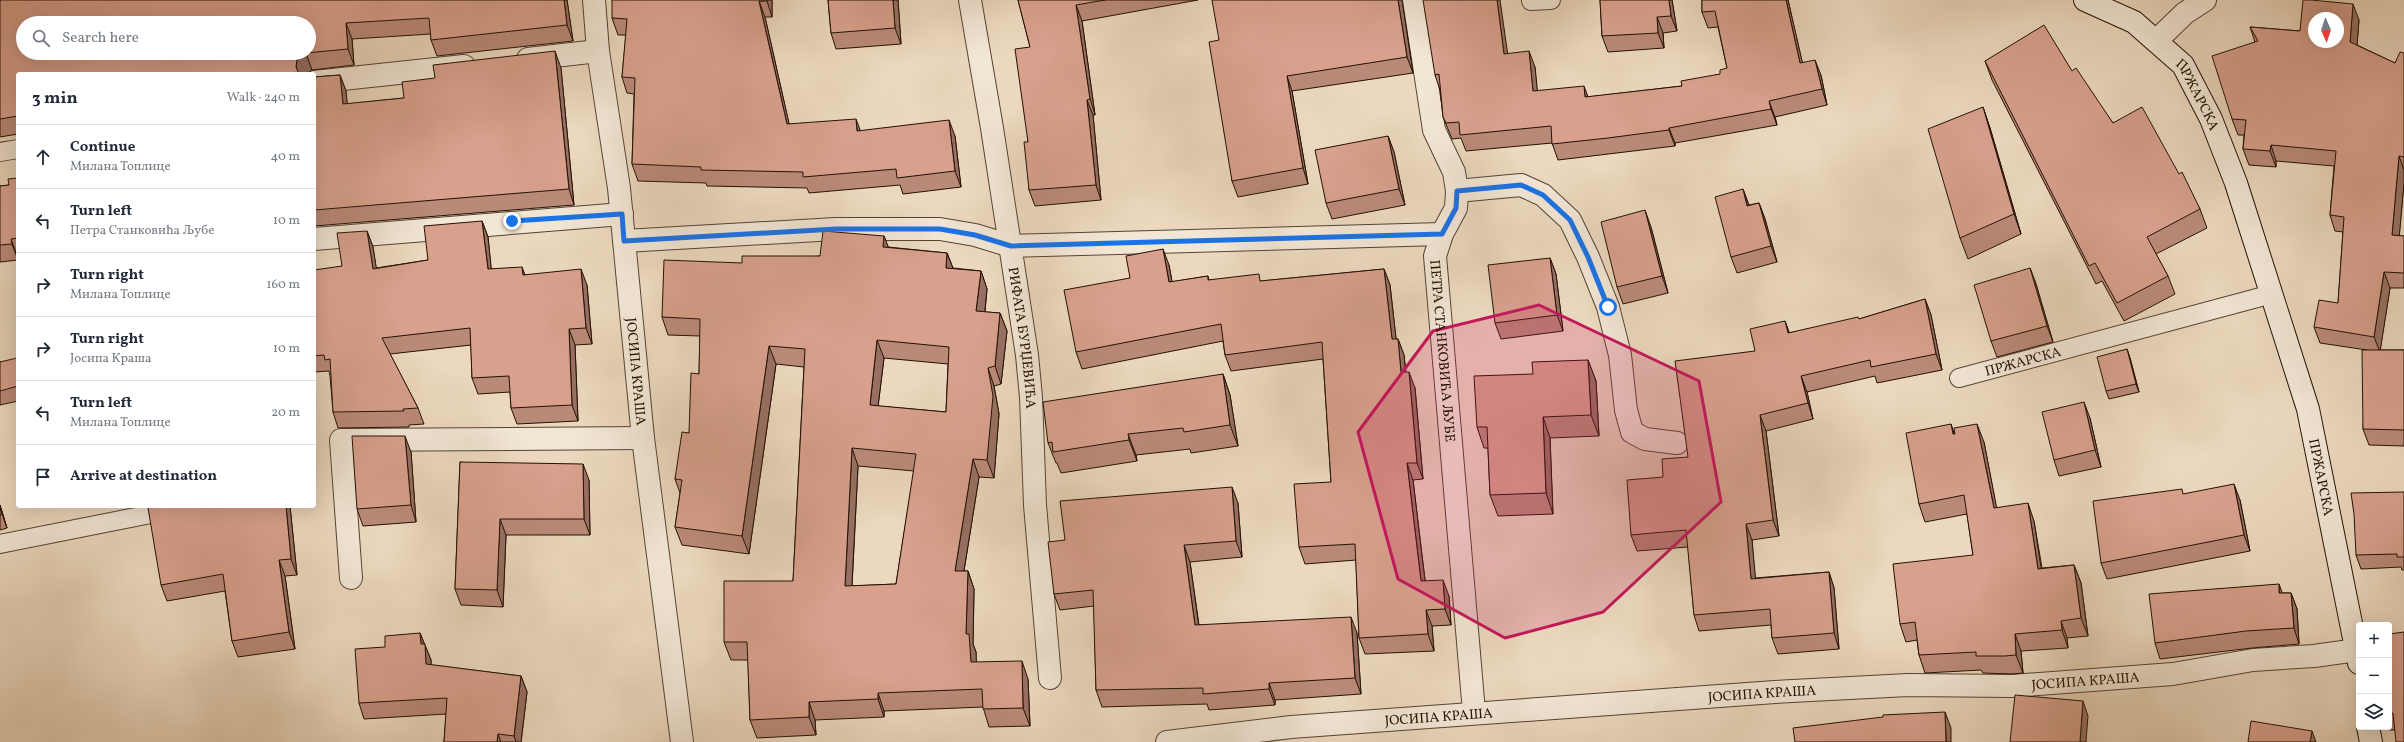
<!DOCTYPE html>
<meta charset="utf-8">
<style>
body{margin:0;font-family:Vollkorn,serif;background:#f2f2f3;color:#1f2937}
.controls{position:absolute;right:12px;bottom:12px;display:grid;overflow:hidden;border-radius:4px;box-shadow:0 4px 16px #0002}
.controls button{width:36px;height:36px;display:grid;place-items:center;padding:0;border:0;border-bottom:1px solid #e0e1e3;background:#fff;color:#1f2937;font:20px sans-serif}
.compass{position:absolute;left:2308px;top:12px;width:36px;height:36px;border-radius:50%;background:#fff;box-shadow:0 4px 16px #0002;rotate:177deg}
.stop{position:absolute;width:12px;height:12px;margin:-9px;border:3px solid #1a73e8;border-radius:50%;background:#fff}
.stop.end{background:#1a73e8;border-color:#fff;box-shadow:0 1px 4px #0008}
.list{margin:0;padding:0;list-style:none}
h2{display:flex;justify-content:space-between;align-items:center;height:52px;margin:0;padding:0 16px;font-size:17px}
h2 small{font-size:13px;font-weight:400;color:#747a83}
.list li{display:grid;grid-template-columns:26px 1fr auto;gap:12px;align-items:center;box-sizing:border-box;height:64px;padding:0 16px;border-top:1px solid #e0e1e3}
.list b{display:block;font-size:15px;white-space:nowrap}
.list p{margin:0;font-size:13px;white-space:nowrap;color:#747a83}
.list em{font-size:13px;font-style:normal;color:#747a83}
.icon{flex:none;width:22px;height:22px;fill:none;stroke:currentColor;stroke-width:2;stroke-linecap:round;stroke-linejoin:round}
.map{position:relative;flex:none;width:2404px;height:742px;overflow:hidden}
.search{position:absolute;background:#fff;box-shadow:0 4px 16px #0002;left:16px;top:16px;width:300px;height:44px;display:flex;align-items:center;gap:10px;box-sizing:border-box;padding:0 14px;border-radius:22px;color:#747a83;font-size:15px}
.panel{position:absolute;background:#fff;box-shadow:0 4px 16px #0002;left:16px;top:72px;width:300px;height:436px;border-radius:4px}
.map>svg:first-child{display:block}
</style>
<div class="map">
<svg width="2404" height="742" viewBox="0 0 2404 742">
<rect width="100%" height="100%" fill="#ebd8be"/>
<filter id="stains"><feTurbulence type="fractalNoise" baseFrequency=".005" numOctaves="4"/><feColorMatrix values="0 0 0 0 .2 0 0 0 0 .09 0 0 0 0 .02 0 0 0 .5 -.17"/></filter>
<radialGradient id="worn" r=".72"><stop offset=".6" stop-color="#630" stop-opacity="0"/><stop offset="1" stop-color="#630" stop-opacity=".3"/></radialGradient>
<g fill="none" stroke-linecap="round" stroke-linejoin="round">
<g stroke="#554332" stroke-width="20">
<g id="service">
<path d="M1531 1 1551 0"/>
<path d="M0 152 18 149"/>
<path id="s1" d="M1959 378 2272 294"/>
<path d="M0 544 161 512"/>
</g>
</g>
<g stroke="#554332" stroke-width="24">
<g id="minor">
<path id="s2" d="M594 0 598 51 619 188 643 438 682 742"/>
<path id="s3" d="M970 0 992 128 1027 355 1031 397 1035 505 1050 678"/>
<path id="s4" d="M1414 0 1434 130 1454 172 1457 191 1456 208 1442 234 1435 256 1474 712"/>
<path d="M2157 40 2185 13 2205 0"/>
<path d="M528 59 598 51"/>
<path d="M314 82 464 66"/>
<path d="M1457 191 1521 185 1543 195 1570 220 1588 257 1608 307 1620 355 1626 410 1632 432 1645 439 1677 443"/>
<path d="M314 239 622 214"/>
<path d="M624 241 836 229H940L975 235 1011 246 1442 234"/>
<path d="M351 578 341 440 643 438"/>
<path id="s5" d="M1167 742 1291 727 1775 692 1908 685 2012 686 2173 674 2253 660 2314 656 2357 650"/>
</g>
</g>
<g stroke="#231103" stroke-width="24">
<g id="secondary">
<path id="s6" d="M2085 0 2134 22 2183 65 2211 119 2236 183 2308 409 2359 663"/>
<path d="M2368 727 2371 742"/>
</g>
</g>
<use href="#service" stroke="#f2e6d5" stroke-width="18"/>
<use href="#minor" stroke="#f2e6d5" stroke-width="22"/>
<use href="#secondary" stroke="#f2e6d5" stroke-width="22"/>
</g>
<g fill="#ba8a79" stroke="#231103" fill-rule="evenodd">
<path d="M0 0H567L573 41 437 56 431 40V34L352 39 354 65 312 70 306 74H18V134L0 137Z"/>
<path d="M772 0V17H765L789 124 860 131 955 136 961 187 903 194 900 185 809 193 807 188 707 186 706 183 638 181 632 164 634 94 627 93 622 77 626 35H618L612 18Z"/>
<path d="M828 0H898L901 44 836 49 831 33Z"/>
<path d="M1018 0H1198L1082 21 1095 115H1093L1101 200 1035 206 1029 190 1028 142 1030 47Z"/>
<path d="M1600 0H1672L1677 31 1663 33 1664 48 1608 52 1602 36Z"/>
<path d="M1702 0H1788L1802 62 1821 75 1827 105 1775 117 1777 125 1675 143V146L1558 160 1552 143 1466 151 1461 138 1452 139 1443 117 1440 90 1435 75 1507 53 1535 67 1537 91 1588 97 1682 86 1720 74 1727 68 1718 27 1708 28 1702 12Z"/>
<path d="M1402 2 1413 73 1292 91 1308 184 1238 197 1232 181 1219 40Z"/>
<path d="M2359 20 2357 45 2395 63 2404 53V183L2399 236H2404V288H2390L2380 350H2404V446L2369 445 2363 429 2367 350 2320 343 2314 327 2338 303 2343 232 2335 231 2330 215 2334 166 2276 161V167L2249 165 2243 149 2244 135H2238L2232 119 2255 42 2250 27 2300 31Z"/>
<path d="M1985 61 2072 71 2113 123 2179 174 2200 209 2207 228 2156 254 2168 276 2175 294 2124 321 2102 281 2096 284 1992 80Z"/>
<path d="M561 68 574 205 314 226V77L340 75 346 91 347 104 404 98Z"/>
<path d="M1983 107 1990 128 2021 234 1968 259 1960 238Z"/>
<path d="M1388 136 1394 152 1405 205 1332 219 1326 203Z"/>
<path d="M18 178V255H17L18 260 0 262V186L9 185Z"/>
<path d="M1743 189 1749 205 1759 203 1765 219 1777 262 1737 273 1731 257Z"/>
<path d="M482 221 488 237 491 269 587 285 592 344 575 345 578 421 517 424 511 408 510 392 478 394 472 378 471 345 390 354 418 408 424 424 409 425V427L338 428 333 412 330 376 329 371 314 372V291L342 266 367 231 373 247 376 268 428 260Z"/>
<path d="M1651 227 1668 293 1623 304 1617 287Z"/>
<path d="M884 236 888 247 947 253 953 268 981 271 987 289 985 312 1000 313 1007 331 1001 384 994 386 999 414 994 478 979 477 964 571H968L974 589 973 644 976 652V662L1028 679 1030 726 989 727 983 707 884 711V717L815 720 816 735 757 738 750 720 748 660H731L724 642 793 581 804 367 776 364 749 554 682 545 675 527 680 493 675 479 689 433 699 374 700 336 668 335 662 317 742 263 820 256ZM884 358 948 364 946 412 878 406ZM858 466 914 471 896 584 852 586Z"/>
<path d="M1550 258 1556 274 1563 331 1501 339 1495 323Z"/>
<path d="M1169 265 1172 282 1208 276 1209 280 1262 281 1384 269 1390 285 1396 339H1398L1404 355 1406 372 1415 388 1423 479 1413 480 1425 580 1449 596 1451 625 1432 626 1434 651 1365 654 1359 638 1356 560 1305 564 1299 547 1331 482 1323 359 1231 371 1225 355 1223 341 1082 369 1076 352 1130 278Z"/>
<path d="M2030 268 2036 284 2053 342 1997 357 1991 341Z"/>
<path d="M1925 299 1931 315 1942 370 1877 383 1875 376 1807 392 1813 419 1766 431 1779 536 1752 540 1755 578 1829 572 1834 588 1839 649 1778 654 1772 638 1771 625 1699 631 1694 615 1688 547 1637 551 1631 535 1663 477 1688 457 1755 351 1785 321 1789 333 1859 319Z"/>
<path d="M2127 349 2130 358 2139 392 2109 399 2106 391Z"/>
<path d="M18 360V401L0 405V362Z"/>
<path d="M1588 360 1596 381 1599 436 1550 438 1553 514 1498 516 1490 495 1488 448H1484L1477 427 1533 374Z"/>
<path d="M1223 374 1230 395 1238 446 1191 453 1190 449 1136 455 1137 461 1061 473 1057 463H1056L1048 443Z"/>
<path d="M2090 418 2101 467 2059 476 2054 460Z"/>
<path d="M1951 424 1954 434 1984 442 1996 507 2034 521 2042 568 2074 565 2081 583 2088 636 2067 638 2068 648 2021 651 2023 673 2012 674 1983 673 1981 670 1925 673 1919 655 1917 640 1906 642 1900 624 1973 555 1967 514 1925 522 1919 504Z"/>
<path d="M411 452 416 522 363 526 357 509Z"/>
<path d="M460 462 589 480 590 535H506L503 607 461 605 455 589Z"/>
<path d="M2404 492V570H2402L2401 567 2361 569 2356 555Z"/>
<path d="M2184 494 2240 500 2250 551 2107 579 2101 563Z"/>
<path d="M1238 503 1242 557 1190 562 1199 625 1357 633 1361 694 1275 700V705L1209 710 1207 704 1102 707 1096 690 1094 606 1060 610 1054 594 1065 540Z"/>
<path d="M0 505 7 528 0 530Z"/>
<path d="M290 506 297 575 285 576 295 649 238 657 232 641 225 591 167 601 161 585Z"/>
<path d="M2282 593H2291L2297 609 2299 644 2252 648 2160 659 2155 643Z"/>
<path d="M420 633 431 660V665L521 676 527 692 521 742H444L446 714 364 719 359 703 385 647Z"/>
<path d="M2389 634 2395 730H2389L2388 727H2389Z"/>
</g>
<g fill="#977063" stroke="#231103">
<path d="M564 0H567L573 41 567 25Z"/>
<path d="M767 0H772V17L767 1Z"/>
<path d="M893 0H898L901 44 895 28Z"/>
<path d="M1398 0H1402L1413 73 1407 57Z"/>
<path d="M1497 0H1500L1510 70 1504 54Z"/>
<path d="M1669 0H1672L1677 31 1671 16Z"/>
<path d="M1786 0H1788L1806 78 1800 63Z"/>
<path d="M759 1 765 17 793 141 787 124Z"/>
<path d="M2353 4 2359 20 2356 58 2350 42Z"/>
<path d="M1076 5 1082 21 1095 115 1090 99Z"/>
<path d="M1657 17 1663 33 1664 48 1658 33Z"/>
<path d="M346 23 352 39 354 65 348 49Z"/>
<path d="M555 51 561 68 574 205 569 189Z"/>
<path d="M1529 51 1535 67 1539 107 1533 91Z"/>
<path d="M306 53 312 70 306 74H298L296 67 297 60Z"/>
<path d="M1815 60 1821 75 1827 105 1822 89Z"/>
<path d="M340 75 346 91 349 121 343 104Z"/>
<path d="M1287 76 1292 91 1308 184 1303 168Z"/>
<path d="M1584 86 1590 102 1585 97Z"/>
<path d="M1087 100 1093 115 1101 200 1096 185Z"/>
<path d="M1769 101 1775 117 1777 125 1771 109Z"/>
<path d="M1983 107 1990 128 2021 234 2014 214Z"/>
<path d="M856 119 862 135 857 131Z"/>
<path d="M949 120 955 136 961 187 955 171Z"/>
<path d="M1669 128 1675 143V146L1669 130Z"/>
<path d="M1388 136 1394 152 1405 205 1399 189Z"/>
<path d="M2271 145 2276 161V167L2270 151Z"/>
<path d="M2399 156 2404 170V183L2398 251 2392 235Z"/>
<path d="M1743 189 1749 206H1747Z"/>
<path d="M1759 203 1765 219 1777 262 1771 246Z"/>
<path d="M1645 210 1651 227 1668 293 1662 276Z"/>
<path d="M482 221 488 237 493 285 488 269Z"/>
<path d="M367 231 373 247 379 285 373 269Z"/>
<path d="M884 236 891 254 883 247Z"/>
<path d="M11 239 17 255 18 260 12 244Z"/>
<path d="M1163 249 1169 265 1175 298 1169 282Z"/>
<path d="M947 253 954 271 946 268Z"/>
<path d="M1550 258 1556 274 1563 331 1557 315Z"/>
<path d="M522 267 528 283 523 275Z"/>
<path d="M2030 268 2036 284 2053 342 2047 326Z"/>
<path d="M581 269 587 285 592 344 586 328Z"/>
<path d="M1384 269 1390 285 1398 356 1392 339Z"/>
<path d="M981 271 987 289 983 329 976 311Z"/>
<path d="M2384 272 2390 288 2380 352 2374 337Z"/>
<path d="M1925 299 1931 315 1942 370 1936 354Z"/>
<path d="M1000 313 1007 331 1001 384 995 366Z"/>
<path d="M1785 321 1791 337 1788 333Z"/>
<path d="M569 329 575 345 578 421 572 405Z"/>
<path d="M1398 339 1404 355 1407 389 1401 372Z"/>
<path d="M877 340 884 358 876 423 870 405Z"/>
<path d="M769 346 776 364 749 554 742 536Z"/>
<path d="M2127 349 2130 358 2139 392 2136 384Z"/>
<path d="M1588 360 1596 381 1599 436 1591 415Z"/>
<path d="M988 368 994 386 999 414 994 478 987 460Z"/>
<path d="M1409 372 1415 388 1423 479 1417 463Z"/>
<path d="M1223 374 1230 395 1238 446 1230 425Z"/>
<path d="M1801 376 1807 392 1813 419 1808 403Z"/>
<path d="M2084 402 2090 418 2101 467 2095 450Z"/>
<path d="M1760 415 1766 431 1779 536 1773 520Z"/>
<path d="M1543 417 1550 438 1553 514 1546 493Z"/>
<path d="M1951 424 1957 442 1953 434Z"/>
<path d="M1977 424 1984 442 2000 525 1994 508Z"/>
<path d="M1128 434 1136 455 1137 461 1129 440Z"/>
<path d="M405 436 411 452 416 522 411 505Z"/>
<path d="M852 448 858 466 851 604 845 586Z"/>
<path d="M973 459 979 477 961 589 955 571Z"/>
<path d="M1407 463 1413 480 1427 597 1421 581Z"/>
<path d="M583 464 589 480 590 535 584 519Z"/>
<path d="M2234 484 2240 500 2250 551 2244 535Z"/>
<path d="M1232 487 1238 503 1242 557 1236 541Z"/>
<path d="M2028 503 2034 521 2044 587 2038 569Z"/>
<path d="M0 505 7 528 0 508Z"/>
<path d="M286 506H290L297 575 291 559Z"/>
<path d="M500 519 506 535 503 607 497 590Z"/>
<path d="M1746 524 1752 540 1757 595 1751 579Z"/>
<path d="M1184 545 1190 562 1201 642 1195 625Z"/>
<path d="M279 560 285 576 295 649 289 632Z"/>
<path d="M2074 565 2081 583 2088 636 2081 618Z"/>
<path d="M968 571 974 589 973 644 976 652 977 680 971 662 966 634Z"/>
<path d="M1829 572 1834 588 1839 649 1834 633Z"/>
<path d="M1443 580 1449 596 1451 625 1445 609Z"/>
<path d="M2279 584 2285 600 2279 593Z"/>
<path d="M2291 593 2297 609 2299 644 2294 628Z"/>
<path d="M1426 610 1432 626 1434 651 1428 634Z"/>
<path d="M1351 617 1357 633 1361 694 1355 678Z"/>
<path d="M2061 621 2067 638 2068 648 2062 630Z"/>
<path d="M420 633 431 660 432 680 426 664 421 644Z"/>
<path d="M2015 634 2021 651 2023 673 2016 655Z"/>
<path d="M1022 661 1028 679 1030 726 1023 708Z"/>
<path d="M521 676 527 692 521 742H516L514 736Z"/>
<path d="M1269 683 1275 700V705L1269 689Z"/>
<path d="M878 693 884 711V717L878 699Z"/>
<path d="M2083 701 2088 716 2086 742H2080Z"/>
<path d="M809 702 815 720 816 735 809 717Z"/>
<path d="M1945 712 1951 728V742H1946Z"/>
<path d="M2312 731 2316 742H2310Z"/>
<path d="M498 734 501 742H497Z"/>
</g>
<g fill="#d8a08d" stroke="#231103" fill-rule="evenodd">
<path d="M0 0H564L567 25 431 40 429 18 346 23 348 49 306 53 297 60 296 67 299 74H18V116L0 119ZM23 23H309V53H23Z"/>
<path d="M612 0H767V1H759L787 124 856 119 857 131 949 120 955 171 897 178 896 169 803 177V172L701 170V167L632 164 635 78 622 77 627 19 612 18Z"/>
<path d="M828 0H893L895 28 831 33Z"/>
<path d="M1018 0H1105L1076 5 1090 99 1087 100 1096 185 1029 190 1024 142H1028L1015 49 1030 47Z"/>
<path d="M1212 0H1398L1407 57 1287 76 1303 168 1232 181 1209 42 1219 40Z"/>
<path d="M1423 0H1497L1504 54 1529 51 1533 91 1584 86 1585 97 1682 86 1681 81 1720 74V70L1727 68 1715 11 1702 12V0H1786L1800 63 1815 60 1822 89 1769 101 1771 109 1669 128V130L1608 138 1552 144 1551 126 1460 135 1459 122 1446 123 1443 117 1439 74 1435 75Z"/>
<path d="M1600 0H1669L1671 16 1657 17 1658 33 1602 36Z"/>
<path d="M2303 0H2311L2353 4 2350 42 2395 63 2400 52 2404 53V157L2399 156 2392 235 2404 236V273L2384 272 2374 337 2314 327 2319 300 2338 303 2344 217 2330 215 2336 151 2271 145 2270 151 2243 149 2246 120 2232 119 2212 56 2258 41 2250 27 2300 31ZM2314 18H2338V42H2314Z"/>
<path d="M2044 25 2072 71 2076 68 2113 123 2142 107 2179 174 2182 172 2200 209 2147 237 2168 276 2117 303 2095 263 2089 266 1985 61Z"/>
<path d="M555 51 569 189 314 210V77L340 75 343 104 404 98 402 82 435 78 433 65Z"/>
<path d="M1983 107 2014 214 1960 238 1928 129Z"/>
<path d="M1388 136 1399 189 1326 203 1315 150Z"/>
<path d="M18 178V238L11 239 12 244 0 245V186L9 185 8 179Z"/>
<path d="M1743 189 1747 206 1759 203 1771 246 1731 257 1715 197Z"/>
<path d="M1645 210 1662 276 1617 287 1601 222Z"/>
<path d="M482 221 488 269 522 267 523 275 581 269 586 328 569 329 572 405 511 408 509 376 472 378 470 328 382 338 418 408 403 409 404 411 333 412 330 359 325 360 324 355 314 356V291H315L314 286V270L342 266 337 233 367 231 373 269 428 260 424 226Z"/>
<path d="M823 231 884 236 883 247 947 253 946 268 981 271 976 311 1000 313 995 366 988 368 993 396 987 460 973 459 955 571H968L966 634H969L971 662 1022 661 1023 708 983 709 982 689 878 693V699L809 702V717L750 720 747 642H724V581H793L805 349 769 346 742 536 675 527 682 480 675 479 682 432 689 433 691 373 699 374 700 319 662 317 664 260 742 263V256H820ZM877 340 949 347 946 412 870 405ZM852 448 916 454 896 584 845 586Z"/>
<path d="M1163 249 1169 282 1208 276V280L1259 274 1260 281 1384 269 1392 339H1398L1401 372H1409L1417 463H1407L1421 581 1443 580 1445 609 1426 610 1428 634 1359 638 1355 544 1299 547 1294 484 1331 482 1322 342 1225 355 1221 324 1076 352 1064 290 1130 278 1126 256Z"/>
<path d="M1550 258 1557 315 1495 323 1488 265Z"/>
<path d="M2030 268 2047 326 1991 341 1974 285Z"/>
<path d="M1925 299 1936 354 1871 367 1870 360 1801 376 1808 403 1760 415 1773 520 1746 524 1751 579 1829 572 1834 633 1772 638 1770 609 1694 615 1686 530 1631 535 1627 480 1663 477 1662 459 1688 457 1675 361 1755 351 1750 329 1785 321 1788 333 1858 317 1859 319Z"/>
<path d="M2127 349 2136 384 2106 391 2097 357Z"/>
<path d="M2362 350H2404V430L2363 429Z"/>
<path d="M17 358 18 360V386L0 391V362Z"/>
<path d="M1588 360 1591 415 1543 417 1546 493 1490 495 1487 427H1477L1474 376 1533 374 1532 362Z"/>
<path d="M1223 374 1230 425 1184 432 1183 428 1128 434 1129 440 1053 452 1052 442 1048 443 1043 402Z"/>
<path d="M2084 402 2095 450 2054 460 2042 412Z"/>
<path d="M1951 424 1953 434H1955L1954 428 1977 424 1994 508 2028 503 2038 569 2074 565 2081 618 2061 621 2062 630 2015 634 2016 655 2005 656H1976V652L1919 655 1915 622 1900 624 1893 564 1973 555 1964 495 1919 504 1906 433Z"/>
<path d="M352 436H405L411 505 357 509Z"/>
<path d="M460 462 583 464 584 519H500L497 590 455 589Z"/>
<path d="M2234 484 2244 535 2101 563 2093 501 2182 489 2183 494Z"/>
<path d="M1232 487 1236 541 1184 545 1195 625 1351 617 1355 678 1269 683V689L1203 694V688L1096 690 1093 590 1054 594 1048 542 1065 540 1060 501Z"/>
<path d="M2404 492V557H2397V554L2356 555 2354 514 2351 493Z"/>
<path d="M155 506H286L291 559 279 560 289 632 232 641 223 574 161 585 148 508Z"/>
<path d="M0 508 2 514 0 515Z"/>
<path d="M2279 584V593H2291L2294 628 2246 631 2155 643 2149 594Z"/>
<path d="M2404 632V742H2396L2393 713 2389 714V634Z"/>
<path d="M420 633 421 644H425L426 664 521 676 514 736 498 734 497 742H444L447 698 359 703 355 649 385 647V636Z"/>
<path d="M2015 695 2083 701 2080 742H2010Z"/>
<path d="M1945 712 1946 742H1795L1793 728 1883 717V715Z"/>
<path d="M2251 721 2312 731 2310 742H2248Z"/>
</g>
<g fill="none" stroke-linecap="round" stroke-linejoin="round">
<path stroke="#1a73e8" stroke-width="5" d="M512 221 622 214 624 241 836 229H940L975 235 1011 246 1442 234 1456 208 1457 191 1521 185 1543 195 1570 220 1588 257 1608 307"/>
</g>
<path fill="#c2185b" fill-opacity="0.2" stroke="#c2185b" stroke-width="3" stroke-linejoin="round" d="M1539 305 1699 381 1721 502 1603 612 1505 638 1398 579 1358 432 1433 331Z"/>
<g text-anchor="middle" stroke-width="3" stroke-linejoin="round" paint-order="stroke">
<g font-size="14" fill="#231103" stroke="#f2e6d5">
<text dy="5" stroke="none"><textPath href="#s6" startOffset="152">ПРЖАРСКА</textPath></text>
<text dy="5" stroke="none"><textPath href="#s3" startOffset="342">РИФАТА БУРЏЕВИЋА</textPath></text>
<text dy="5" stroke="none"><textPath href="#s4" startOffset="362">ПЕТРА СТАНКОВИЋА ЉУБЕ</textPath></text>
<text dy="5" stroke="none"><textPath href="#s1" startOffset="66">ПРЖАРСКА</textPath></text>
<text dy="5" stroke="none"><textPath href="#s2" startOffset="374">ЈОСИПА КРАША</textPath></text>
<text dy="5" stroke="none"><textPath href="#s6" startOffset="555">ПРЖАРСКА</textPath></text>
<text dy="5" stroke="none"><textPath href="#s5" startOffset="921">ЈОСИПА КРАША</textPath></text>
<text dy="5" stroke="none"><textPath href="#s5" startOffset="597">ЈОСИПА КРАША</textPath></text>
<text dy="5" stroke="none"><textPath href="#s5" startOffset="273">ЈОСИПА КРАША</textPath></text>
</g>
</g>
<rect width="100%" height="100%" filter="url(#stains)"/>
<rect width="100%" height="100%" fill="url(#worn)"/>
</svg>
<div class="controls">
<button>+</button>
<button>−</button>
<button><svg class="icon" aria-label="layers" viewBox="0 0 24 24"><path d="M12 4l9 5-9 5-9-5zM3 14l9 5 9-5"/></svg></button>
</div>
<svg class="compass" viewBox="-18 -18 36 36"><path d="M0-13l5 13h-10z" fill="#e53935"/><path d="M0 13l5-13h-10z" fill="#747a83"/></svg>
<div class="stop" style="left:1608px;top:307px"></div>
<div class="stop end" style="left:512px;top:221px"></div>
<div class="search"><svg class="icon" aria-label="search" viewBox="0 0 24 24"><circle cx="10" cy="10" r="6"/><path d="M15 15l6 6"/></svg>Search here</div>
<section class="panel">
<h2>3 min<small>Walk · 240 m</small></h2>
<ul class="list">
<li><svg class="icon" aria-label="ahead" viewBox="0 0 24 24"><path d="M12 20V5M6 11l6-6 6 6"/></svg><div><b>Continue</b><p>Милана Топлице</p></div><em>40 m</em></li>
<li><svg class="icon" aria-label="left" viewBox="0 0 24 24"><path d="M17 20v-9H6M10 6l-5 5 5 5"/></svg><div><b>Turn left</b><p>Петра Станковића Љубе</p></div><em>10 m</em></li>
<li><svg class="icon" aria-label="right" viewBox="0 0 24 24"><path d="M7 20v-9h11M14 6l5 5-5 5"/></svg><div><b>Turn right</b><p>Милана Топлице</p></div><em>160 m</em></li>
<li><svg class="icon" aria-label="right" viewBox="0 0 24 24"><path d="M7 20v-9h11M14 6l5 5-5 5"/></svg><div><b>Turn right</b><p>Јосипа Краша</p></div><em>10 m</em></li>
<li><svg class="icon" aria-label="left" viewBox="0 0 24 24"><path d="M17 20v-9H6M10 6l-5 5 5 5"/></svg><div><b>Turn left</b><p>Милана Топлице</p></div><em>20 m</em></li>
<li><svg class="icon" aria-label="arrive" viewBox="0 0 24 24"><path d="M6 21V4h12l-3 4 3 4H6"/></svg><div><b>Arrive at destination</b></div></li>
</ul>
</section>
</div>
